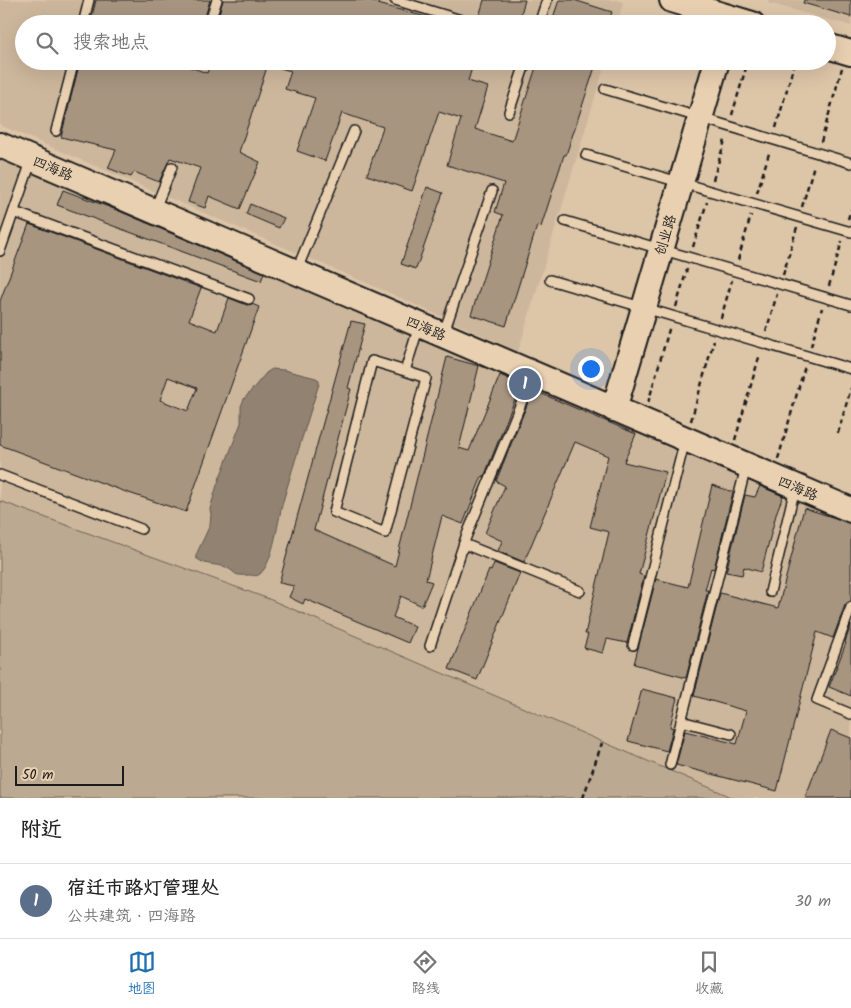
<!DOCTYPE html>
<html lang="zh">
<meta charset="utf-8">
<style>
body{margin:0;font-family:Kalam,"LXGW WenKai TC",sans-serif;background:#f6f6f6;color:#222}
.scale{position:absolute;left:15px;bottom:12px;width:109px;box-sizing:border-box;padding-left:5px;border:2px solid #1c1c1c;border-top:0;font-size:14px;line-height:18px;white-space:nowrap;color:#1c1c1c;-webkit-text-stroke:4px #e9d0b1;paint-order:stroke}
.you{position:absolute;left:590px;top:368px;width:18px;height:18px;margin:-12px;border:4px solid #fff;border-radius:50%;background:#1a73e8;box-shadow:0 0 0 8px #1a73e833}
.badge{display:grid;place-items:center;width:32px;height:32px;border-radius:50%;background:#1f6fb2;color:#fff;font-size:16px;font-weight:700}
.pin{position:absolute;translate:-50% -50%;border:2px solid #fff;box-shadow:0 1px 5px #0006}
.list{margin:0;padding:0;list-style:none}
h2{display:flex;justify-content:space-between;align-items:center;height:65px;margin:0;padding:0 20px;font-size:21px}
h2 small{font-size:16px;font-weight:400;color:#767676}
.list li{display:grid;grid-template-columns:32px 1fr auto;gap:15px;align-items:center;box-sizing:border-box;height:75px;padding:0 20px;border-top:1px solid #e0e0e0}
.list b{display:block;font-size:19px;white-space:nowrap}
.list p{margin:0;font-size:16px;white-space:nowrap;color:#767676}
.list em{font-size:16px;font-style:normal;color:#767676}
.icon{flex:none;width:28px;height:28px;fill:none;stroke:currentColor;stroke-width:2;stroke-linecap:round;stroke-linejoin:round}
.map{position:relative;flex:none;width:851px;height:798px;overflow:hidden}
.search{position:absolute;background:#fff;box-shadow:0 5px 20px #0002;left:15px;right:15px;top:15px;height:55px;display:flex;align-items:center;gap:12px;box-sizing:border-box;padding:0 18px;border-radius:28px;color:#767676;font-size:19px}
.sheet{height:140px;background:#fff}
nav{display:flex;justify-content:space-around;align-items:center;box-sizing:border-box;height:70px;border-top:1px solid #e0e0e0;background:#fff;font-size:14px;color:#767676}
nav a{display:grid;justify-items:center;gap:2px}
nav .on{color:#1f6fb2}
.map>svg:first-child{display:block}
</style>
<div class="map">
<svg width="851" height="798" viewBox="0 0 851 798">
<rect width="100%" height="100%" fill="#ddc5a8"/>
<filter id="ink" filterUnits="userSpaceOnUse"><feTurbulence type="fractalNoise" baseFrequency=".02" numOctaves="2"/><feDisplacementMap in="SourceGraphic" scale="10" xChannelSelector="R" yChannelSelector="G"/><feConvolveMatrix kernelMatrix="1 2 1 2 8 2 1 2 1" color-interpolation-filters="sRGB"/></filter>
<g filter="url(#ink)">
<g fill="#cdb79c">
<path d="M0 0H617L623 2 617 24H24V61H606L518 352 394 295 0 125Z"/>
<path d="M769 0H851V26L768 3Z"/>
<path d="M0 156 497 366 639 432 851 522V798H734L269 599 0 501Z"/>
</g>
<path fill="#bca991" stroke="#6c6256" d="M0 501 269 599 734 798H0Z"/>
<path fill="#918271" stroke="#62594f" d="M272 369 284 370 316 378 319 380V384C307 422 295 460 284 498 278 517 274 562 260 574 256 577 253 575 249 575 230 576 239 573 225 567 214 563 208 567 196 558V555L210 525 211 514 210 509 217 485 241 423V406L244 399 266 373Z"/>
<g fill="#a79580" stroke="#1c1c1c" fill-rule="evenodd">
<path d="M96 0H210L203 24H90Z"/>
<path d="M223 0H370L379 3 378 4 437 20 436 24H216Z"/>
<path d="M484 0H525L518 24H489L478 20Z"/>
<path d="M559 0H574L612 12 608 24H551Z"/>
<path d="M804 0H851V17L803 3Z"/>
<path d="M80 61H173L207 73 211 61H269L239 152 260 162 240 209 209 196 205 208 188 202 200 168 170 158 159 182 134 172 131 177 108 168 116 150 61 137Z"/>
<path d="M270 61H474L468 81 488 87 475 129 512 141 538 61H597L566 155H564L541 227 537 226 506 326 471 315 503 215 495 212 504 183 447 165 461 119 439 112 412 191 367 175 383 127 342 113 325 161 297 151 315 98 285 89 291 71 269 65Z"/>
<path d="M427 187 443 193 416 269 401 264Z"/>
<path d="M63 190 117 210 264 273 261 281 57 205Z"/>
<path d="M250 204 284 218 279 228 246 214Z"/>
<path d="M29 224 201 288 189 320 217 331 229 298 247 305 252 304 259 307 186 512 126 492 0 445V301ZM168 377 197 388 188 411 160 400Z"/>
<path d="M351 321 365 324 348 388 351 389 314 530 395 566 447 357 479 366 459 448 469 451 500 375 521 384 484 477 482 476 463 524 442 516 426 580 432 582 422 606 401 596 393 617 415 627 408 643 305 599 303 604 289 597 294 586 279 583Z"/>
<path d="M533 390 636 434 624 462 666 472 639 574 644 576 627 643 607 639 603 653 584 648 588 634H585L609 532 590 527 608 456 575 442 524 562 498 551 502 541 485 533 505 486 496 481Z"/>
<path d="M712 485 733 492 714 569 711 568 705 590H708L686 678 634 664 656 579 688 587Z"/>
<path d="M760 486 783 496 777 511 761 572 744 567 742 575 726 572 745 495 755 497Z"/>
<path d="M804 508 851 523V601L845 605 833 638 817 632 777 791 676 765 685 731 737 744 746 711 694 696 720 593 778 608Z"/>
<path d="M494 563 520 573 477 680 449 669 489 570 491 571Z"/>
<path d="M851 625V696L829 687 846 643 845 642Z"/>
<path d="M642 689 677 698 670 727 673 728 667 751 628 741Z"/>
<path d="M831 730 851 738V798H805Z"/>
</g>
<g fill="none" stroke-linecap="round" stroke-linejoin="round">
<g stroke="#1c1c1c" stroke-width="12">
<g id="lane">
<path d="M395 0 471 23"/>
<path d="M83 24 89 0"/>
<path d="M209 24 217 0"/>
<path d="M539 24 547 0"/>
<path d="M605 89 851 163"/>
<path d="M509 112 526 61"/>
<path d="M56 131 74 61"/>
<path d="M586 155 851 232"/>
<path d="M154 211 172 167"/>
<path d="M14 212 249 299"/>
<path d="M565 221 851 305"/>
<path d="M0 251 32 159"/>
<path d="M296 272 354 131"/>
<path d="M550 280 851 369"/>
<path d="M443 335 492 191"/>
<path d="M405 371 426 378 385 533 334 512 372 361 405 371 419 326"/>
<path d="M0 475 141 529"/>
<path d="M464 544 580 591"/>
<path d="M770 592 795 488"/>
<path d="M851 607 817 700 851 714"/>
<path d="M633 645 685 440"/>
<path d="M430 646 466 537 533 374"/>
<path d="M681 721 731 734"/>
<path d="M670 765 746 467"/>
</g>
</g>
<g stroke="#1c1c1c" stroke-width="28">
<g id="secondary">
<path d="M672 0 752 24"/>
<path d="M827 46 851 53"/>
<path d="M0 145 851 510"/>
<path d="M614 409 717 61"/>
</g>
</g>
<g stroke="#1c1c1c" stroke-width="2.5" stroke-dasharray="5 4" stroke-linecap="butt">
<path d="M732 115 748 61"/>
<path d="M776 128 795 61"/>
<path d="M821 142 842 68"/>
<path d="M713 180 726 137"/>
<path d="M757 193 770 150"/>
<path d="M802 207 814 165"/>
<path d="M848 219 851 210"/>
<path d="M693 247 707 202"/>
<path d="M738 260 751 215"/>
<path d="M783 275 797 227"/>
<path d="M829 286 842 241"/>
<path d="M676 307 687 269"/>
<path d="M721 318 732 280"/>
<path d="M766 332 777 294"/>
<path d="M811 346 822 308"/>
<path d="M648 403 670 326"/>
<path d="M691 421 714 340"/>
<path d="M838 433 851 388"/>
<path d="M735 440 760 354"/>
<path d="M778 459 805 366"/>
<path d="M583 798 602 743"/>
</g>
<use href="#lane" stroke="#e9d0b1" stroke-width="9"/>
<use href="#secondary" stroke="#e9d0b1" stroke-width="24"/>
</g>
</g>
<g text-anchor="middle" stroke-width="5" stroke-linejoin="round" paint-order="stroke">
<g font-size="14" fill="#1c1c1c" stroke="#e9d0b1">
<text transform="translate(53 168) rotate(23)" y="5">四海路</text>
<text transform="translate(665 235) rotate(-73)" y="5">创业路</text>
<text transform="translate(426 328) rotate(23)" y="5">四海路</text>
<text transform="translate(798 488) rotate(23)" y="5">四海路</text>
</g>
</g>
</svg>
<div class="scale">50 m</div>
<div class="you"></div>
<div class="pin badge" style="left:525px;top:384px;background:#5c6f8a">1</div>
<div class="search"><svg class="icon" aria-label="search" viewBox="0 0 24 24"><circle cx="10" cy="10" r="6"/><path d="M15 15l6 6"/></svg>搜索地点</div>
</div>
<section class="sheet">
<h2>附近<small></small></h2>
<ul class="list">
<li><span class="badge" style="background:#5c6f8a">1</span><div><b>宿迁市路灯管理处</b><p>公共建筑 · 四海路</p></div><em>30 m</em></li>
</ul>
</section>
<nav>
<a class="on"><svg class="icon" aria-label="map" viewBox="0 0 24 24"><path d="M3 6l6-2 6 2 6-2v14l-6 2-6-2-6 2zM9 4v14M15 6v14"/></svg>地图</a>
<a><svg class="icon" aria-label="directions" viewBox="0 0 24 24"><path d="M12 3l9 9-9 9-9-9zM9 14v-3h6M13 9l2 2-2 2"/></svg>路线</a>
<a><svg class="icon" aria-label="saved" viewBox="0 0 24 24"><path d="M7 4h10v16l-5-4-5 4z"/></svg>收藏</a>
</nav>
